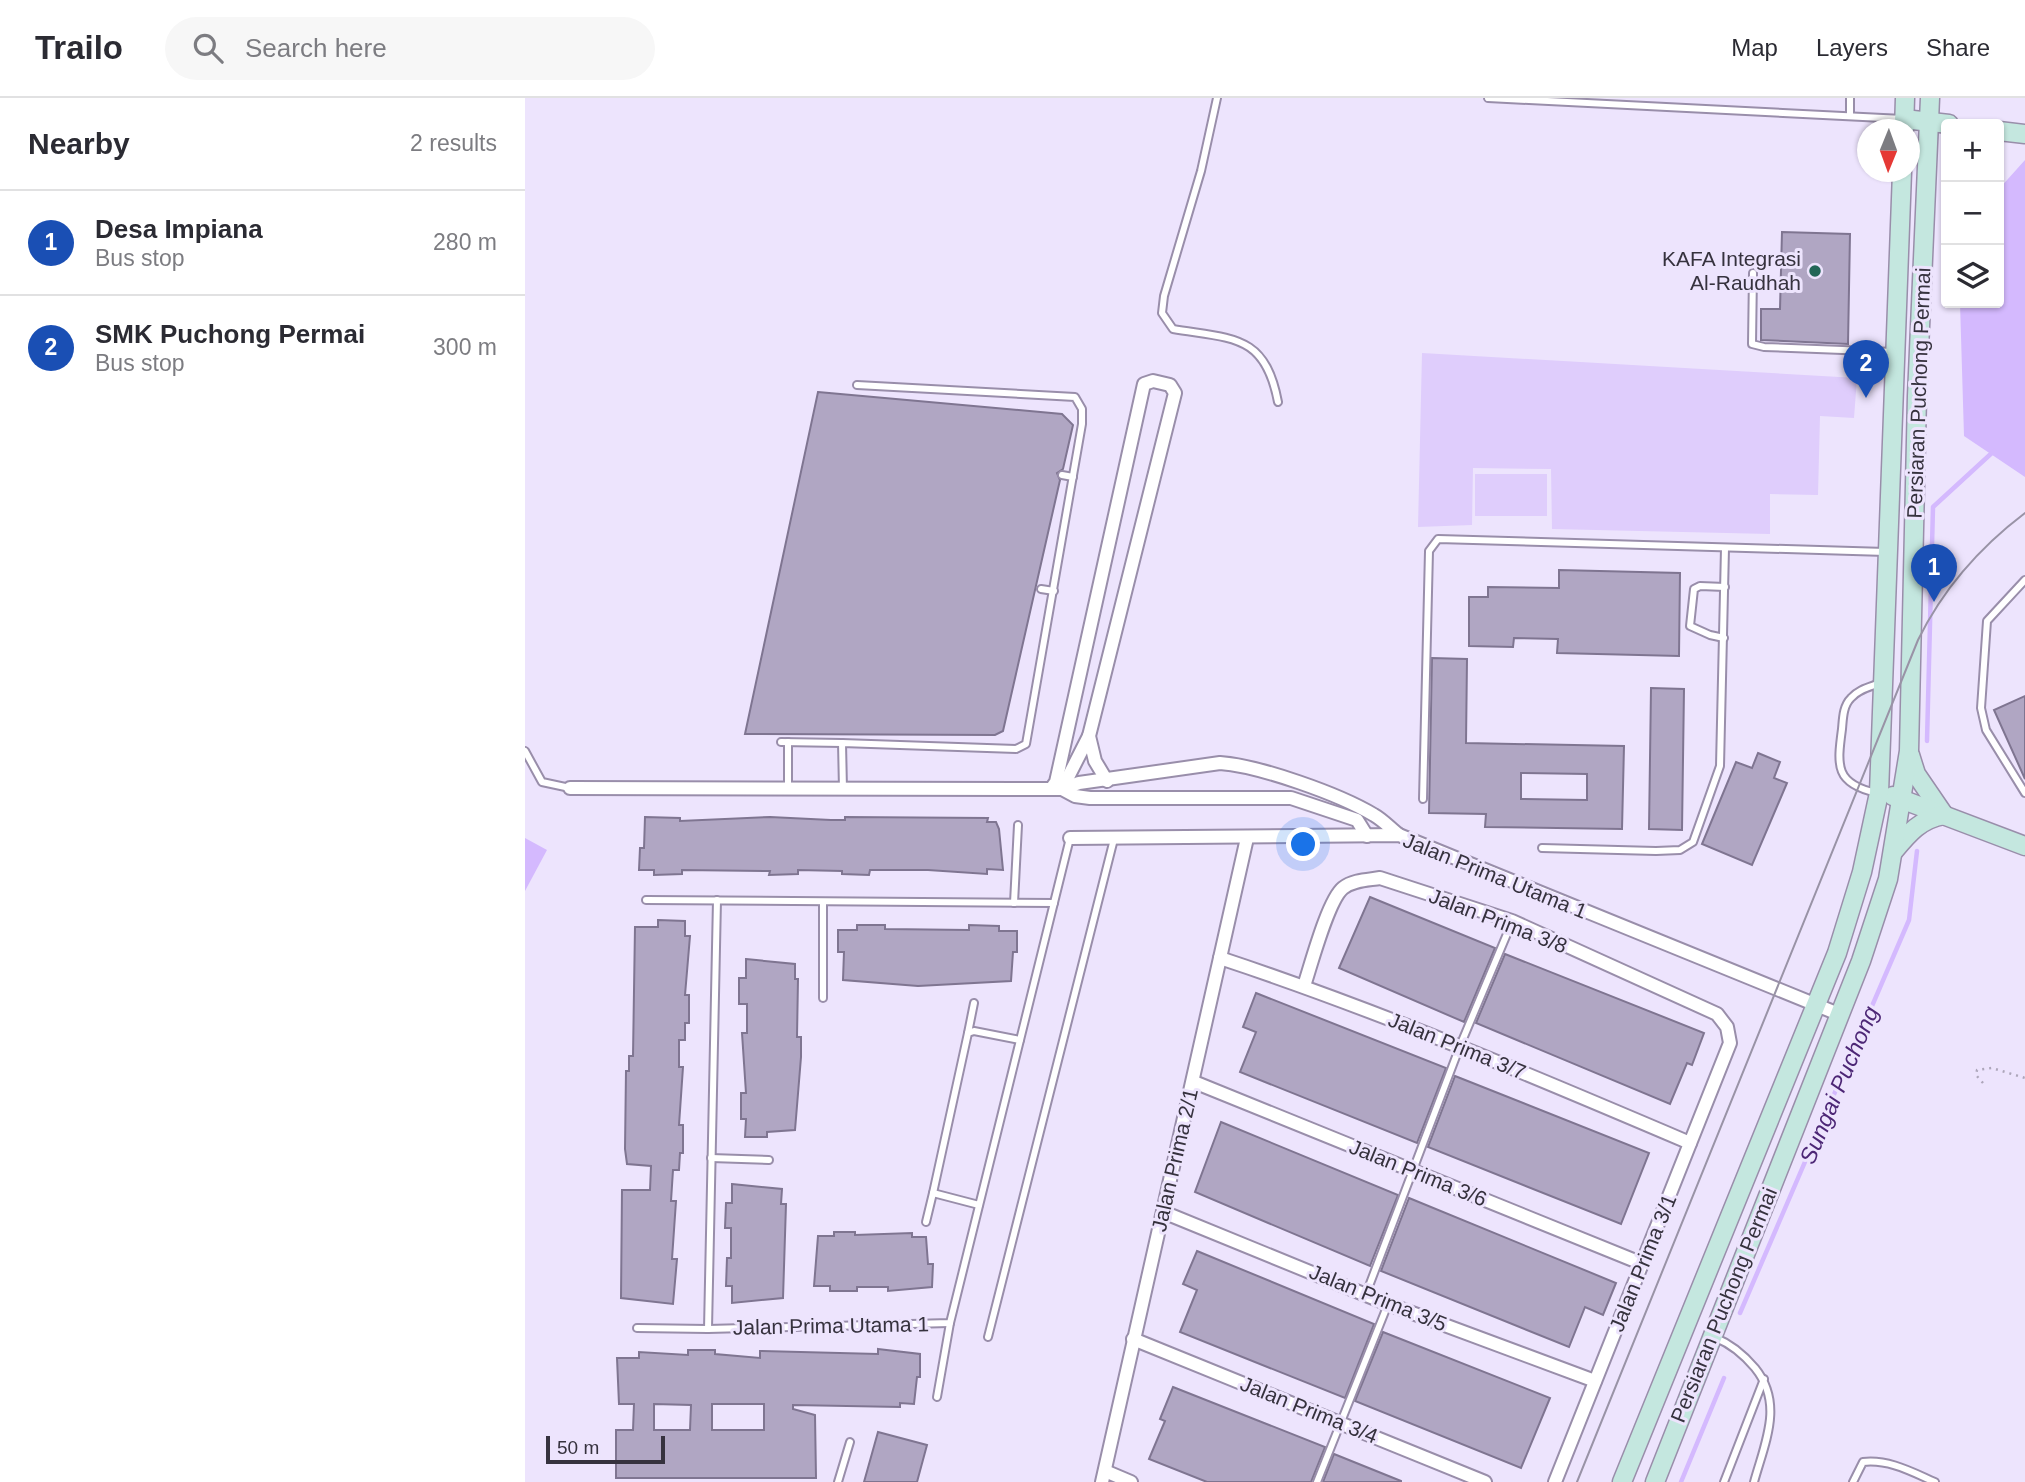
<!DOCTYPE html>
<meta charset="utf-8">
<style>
body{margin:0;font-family:Helvetica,sans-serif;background:#f7f7f7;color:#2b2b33}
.controls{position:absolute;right:21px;top:21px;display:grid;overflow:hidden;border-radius:7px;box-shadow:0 2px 5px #0004}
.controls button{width:63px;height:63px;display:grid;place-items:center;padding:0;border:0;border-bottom:2px solid #e1e1e2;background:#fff;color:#2b2b33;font:35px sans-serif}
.compass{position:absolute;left:1332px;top:21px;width:63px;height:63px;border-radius:50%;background:#fff;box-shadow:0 2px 5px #0004;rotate:181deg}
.scale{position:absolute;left:21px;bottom:18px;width:119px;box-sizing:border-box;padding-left:7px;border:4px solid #36323e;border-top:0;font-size:19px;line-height:24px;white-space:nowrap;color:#36323e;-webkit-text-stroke:5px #ede4fd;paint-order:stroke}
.you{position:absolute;left:779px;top:747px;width:24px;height:24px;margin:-18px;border:5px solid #fff;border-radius:50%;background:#1a73e8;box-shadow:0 0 0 10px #1a73e833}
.badge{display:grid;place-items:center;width:46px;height:46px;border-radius:50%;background:#ea580c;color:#fff;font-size:23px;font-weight:700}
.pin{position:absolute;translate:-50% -58px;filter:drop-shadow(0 2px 4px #0008)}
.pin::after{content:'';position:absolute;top:37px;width:24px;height:21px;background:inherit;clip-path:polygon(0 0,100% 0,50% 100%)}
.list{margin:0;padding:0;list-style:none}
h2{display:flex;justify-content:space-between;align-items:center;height:91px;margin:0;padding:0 28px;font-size:30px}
h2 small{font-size:23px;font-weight:400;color:#7c7c81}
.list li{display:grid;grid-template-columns:46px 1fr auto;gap:21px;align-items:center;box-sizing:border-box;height:105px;padding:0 28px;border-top:2px solid #e1e1e2}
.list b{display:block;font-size:26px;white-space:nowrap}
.list p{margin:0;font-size:23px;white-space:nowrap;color:#7c7c81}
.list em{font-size:23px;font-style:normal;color:#7c7c81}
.icon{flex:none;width:38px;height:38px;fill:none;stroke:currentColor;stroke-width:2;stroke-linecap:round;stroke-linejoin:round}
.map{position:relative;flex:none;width:1500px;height:1384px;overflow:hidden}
header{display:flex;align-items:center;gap:42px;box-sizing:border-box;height:98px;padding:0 35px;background:#fff;border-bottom:2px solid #e1e1e2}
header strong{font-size:33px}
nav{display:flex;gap:38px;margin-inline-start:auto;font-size:24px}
.search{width:490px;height:63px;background:#f7f7f7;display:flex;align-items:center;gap:18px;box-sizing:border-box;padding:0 24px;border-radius:38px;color:#7c7c81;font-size:26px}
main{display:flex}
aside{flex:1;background:#fff}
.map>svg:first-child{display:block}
</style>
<header>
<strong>Trailo</strong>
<div class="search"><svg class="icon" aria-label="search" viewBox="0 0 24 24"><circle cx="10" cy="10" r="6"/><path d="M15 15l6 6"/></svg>Search here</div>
<nav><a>Map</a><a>Layers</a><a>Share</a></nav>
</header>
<main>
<aside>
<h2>Nearby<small>2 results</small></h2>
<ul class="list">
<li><span class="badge" style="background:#1a4fb4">1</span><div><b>Desa Impiana</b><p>Bus stop</p></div><em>280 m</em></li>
<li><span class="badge" style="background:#1a4fb4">2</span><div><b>SMK Puchong Permai</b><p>Bus stop</p></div><em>300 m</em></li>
</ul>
</aside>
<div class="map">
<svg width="1500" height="1384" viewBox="0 0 1500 1384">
<rect width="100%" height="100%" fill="#ede4fd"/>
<g fill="#dfcdfc">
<path d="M897 255 1332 280 1329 320 1295 318 1293 397 1245 396V436L1027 431 1026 371 948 370 947 427 893 429Z"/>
<rect x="950" y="376" width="72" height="42"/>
</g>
<g fill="#d4b9fe">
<path d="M1500 62V379L1439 338 1435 205H1474V91Z"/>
<path d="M0 740 22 752 0 793Z"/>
</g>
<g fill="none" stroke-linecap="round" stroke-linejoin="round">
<g stroke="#d4b9fe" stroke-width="4.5">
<path d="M1402 643 1408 409 1469 353"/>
<path d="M1215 1215 1384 822 1392 753"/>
<path d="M1156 1384 1199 1280"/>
</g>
</g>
<g fill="#b0a6c3" stroke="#7f7591" stroke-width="2" fill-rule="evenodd">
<path d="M1257 134 1325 136 1323 246 1236 242V211H1255Z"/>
<path d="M293 294 537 316 548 327 538 371 532 375 535 382 478 633 470 637 220 636Z"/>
<path d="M1034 472 1155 475 1154 558 1032 555 1033 541 989 540 988 549 944 548V499H963V489L1034 490Z"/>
<path d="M907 560 942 561 941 645 1099 648 1097 731 960 729 961 716 904 715ZM996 675 1062 676V702L996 701Z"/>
<path d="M1126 590 1159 591 1157 732 1124 731Z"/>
<path d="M1500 598V681L1469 612Z"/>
<path d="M1233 655 1255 664 1249 680 1262 685 1227 767 1177 746 1211 664 1227 670Z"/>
<path d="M120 719 155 720V723L245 719 306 722H320V719L463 720 462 724H471L474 731 478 772 462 771V776L403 772H345L344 777 317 776V773L273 772V776L244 777 245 773 157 772V776L129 777V772H114L115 750H119Z"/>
<path d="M845 799 970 850 939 924 814 870Z"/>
<path d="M133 822 160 823V838H165L160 897H164V925H160V942H154V969H158L154 1027H158V1055H155L154 1072H148L146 1103H151L147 1161H152L148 1206 96 1200 97 1092H125L126 1068 102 1066 100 1051 101 973H104V958H108L110 829H133Z"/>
<path d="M332 827H360V831L444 832V827L474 828V833H492V854H488L486 883 393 888 318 882 319 854H313V832H332Z"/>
<path d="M980 856 1179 935 1167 967 1162 965 1145 1006 951 925Z"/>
<path d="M221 861 270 866V881H273L272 939H276V959L270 1032 242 1034V1039H220L221 1021H216V995H221L217 935H222V906H214V880H221Z"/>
<path d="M731 895 921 970 892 1045 715 974 731 934 718 929Z"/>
<path d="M930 978 1124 1055 1096 1126 903 1049Z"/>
<path d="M696 1024 873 1097 845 1168 670 1094Z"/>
<path d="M207 1086 257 1091 256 1106H261L258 1200 207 1205V1188H201L202 1160H206V1130H200L201 1105H207Z"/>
<path d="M884 1100 1091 1185 1078 1217 1060 1209 1044 1249 856 1173Z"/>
<path d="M309 1134H330V1137L387 1135V1139H401L403 1166H408L407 1189 363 1193V1189H332V1193H305V1188H289L293 1138H309Z"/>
<path d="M672 1153 849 1226 820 1300 655 1234 672 1192 658 1186Z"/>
<path d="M858 1234 1025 1300 996 1370 830 1303Z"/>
<path d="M353 1251 395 1256V1279H392L389 1306 375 1305V1309L268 1307V1311L290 1317 291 1380H91V1332H108L109 1306H94L92 1260H114V1254L163 1257V1252H190V1256L235 1260V1253L353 1256ZM129 1306 166 1307 165 1332H129ZM187 1306H239V1332H187Z"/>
<path d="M648 1289 800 1349 786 1384H682L624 1361 640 1323 635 1321Z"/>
<path d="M353 1334 402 1347 392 1384H339Z"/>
<path d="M809 1356 876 1383V1384H798Z"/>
</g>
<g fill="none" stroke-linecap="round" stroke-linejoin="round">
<g stroke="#998eaa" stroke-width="10">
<g id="lane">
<path d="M692 0 676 73 639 198 637 215 648 231C708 241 740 236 753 304"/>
<path d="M963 0 1378 21"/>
<path d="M1325 18V0"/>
<path d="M1228 175 1227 246 1239 249 1369 254"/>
<path d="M537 377 548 379"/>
<path d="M1500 482 1462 523 1456 610 1461 632 1500 695"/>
<path d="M516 491 529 493"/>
<path d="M1199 540 1185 537 1165 528 1169 491 1175 488 1200 489"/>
<path d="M256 644 317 645"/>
<path d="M0 653 17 684 45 690"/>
<path d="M263 690V644"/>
<path d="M318 691 317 645 491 651 501 646 557 326V311L550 299 332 287"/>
<path d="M1352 695C1310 686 1312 668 1317 631 1318 620 1318 608 1326 600 1334 591 1345 589 1355 585"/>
<path d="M898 701 904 453 913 441 1361 454"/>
<path d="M1017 750 1131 753 1155 752 1168 744 1195 668 1200 450"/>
<path d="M121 802 529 805"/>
<path d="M192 802 183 1231 425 1225 545 740"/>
<path d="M298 805V900"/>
<path d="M489 805 493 727"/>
<path d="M443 935 449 905"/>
<path d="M186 1060 244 1062"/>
<path d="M454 1107 408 1095 443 935 449 933 495 942"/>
<path d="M401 1124 408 1095"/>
<path d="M841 1196 935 948 987 824"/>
<path d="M112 1230 183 1231"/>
<path d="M463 1239 589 741"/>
<path d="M1191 1240C1206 1246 1219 1257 1230 1270 1259 1306 1240 1344 1229 1384"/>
<path d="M412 1299 425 1225"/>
<path d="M313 1384 325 1344"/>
<path d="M792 1384 863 1206"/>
<path d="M1199 1384 1239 1281"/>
<path d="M1328 1384 1338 1364C1364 1361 1387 1374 1410 1384"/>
</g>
</g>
<g stroke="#998eaa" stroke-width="16">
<g id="street">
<path d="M45 690 537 691 554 685 695 665C735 668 814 696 849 717 858 722 866 731 874 737"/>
<path d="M526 691 531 684 619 286 628 283 645 287 650 295 564 638 570 663 582 683"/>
<path d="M537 691 550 698 565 700H766L832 722 842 738"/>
<path d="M537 691 564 638"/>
<path d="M545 740 874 737 1316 917"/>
<path d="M695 860C855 913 1010 979 1165 1045"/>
<path d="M779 888C786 867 803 802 818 790 828 782 843 782 855 780L987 823 1192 916 1202 929 1205 945 1030 1384"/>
<path d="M669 984 1118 1166"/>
<path d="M638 1114 863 1206 1070 1283"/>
<path d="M608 1241 960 1384"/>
<path d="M580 1373 606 1384"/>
<path d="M577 1384 722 740"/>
</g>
</g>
<g stroke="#998eaa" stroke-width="21">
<g id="secondary">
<path d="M1379 21 1424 26"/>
<path d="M1379 32 1380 0"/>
<path d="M1474 33 1500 36"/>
<path d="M1385 657 1391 676 1419 717"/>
<path d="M1368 698 1500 748"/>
<path d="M1368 754C1383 736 1395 721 1419 717"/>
<path d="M1097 1384 1312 855 1337 774 1354 695 1377 74"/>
<path d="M1130 1384 1336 863 1363 781 1384 653 1392 298 1405 0"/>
</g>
</g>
<path stroke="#ada6ba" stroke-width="2.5" stroke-dasharray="2 5" stroke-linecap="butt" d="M1458 985 1451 977 1452 972 1467 970 1500 980"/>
<use href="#lane" stroke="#fff" stroke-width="6"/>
<use href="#street" stroke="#fff" stroke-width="12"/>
<use href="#secondary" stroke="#c4e7df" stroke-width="18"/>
<path stroke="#9993a6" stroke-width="2" d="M1052 1384 1393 542C1418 491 1455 449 1500 415"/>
</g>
<circle fill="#236657" stroke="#ede4fd" stroke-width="2.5" cx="1290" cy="173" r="7"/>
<g text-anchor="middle" stroke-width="6" stroke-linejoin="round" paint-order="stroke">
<g font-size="21" fill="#36323e" stroke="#ede4fd" text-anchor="end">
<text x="1276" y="168">KAFA Integrasi<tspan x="1276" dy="24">Al-Raudhah</tspan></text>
</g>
<g font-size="21" fill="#36323e" stroke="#ede4fd">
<text transform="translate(1394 295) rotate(-88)" y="7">Persiaran Puchong Permai</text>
<text transform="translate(970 778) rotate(22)" y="7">Jalan Prima Utama 1</text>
<text transform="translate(973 823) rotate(21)" y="7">Jalan Prima 3/8</text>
<text transform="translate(932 948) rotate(22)" y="7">Jalan Prima 3/7</text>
<text transform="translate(650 1062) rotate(-77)" y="7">Jalan Prima 2/1</text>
<text transform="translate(893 1075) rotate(22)" y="7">Jalan Prima 3/6</text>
<text transform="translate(1118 1165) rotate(-68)" y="7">Jalan Prima 3/1</text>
<text transform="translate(853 1200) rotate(22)" y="7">Jalan Prima 3/5</text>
<text transform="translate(1199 1207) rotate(-68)" y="7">Persiaran Puchong Permai</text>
<text transform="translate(306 1228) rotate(-1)" y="7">Jalan Prima Utama 1</text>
<text transform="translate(784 1312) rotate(22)" y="7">Jalan Prima 3/4</text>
</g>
<g font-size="23" font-style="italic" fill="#4d2776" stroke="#ede4fd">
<text transform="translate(1314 987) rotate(-67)" y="8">Sungai Puchong</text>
</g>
</g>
</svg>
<div class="controls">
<button>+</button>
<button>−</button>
<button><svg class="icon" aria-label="layers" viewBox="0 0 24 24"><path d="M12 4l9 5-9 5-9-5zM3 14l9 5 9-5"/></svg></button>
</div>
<svg class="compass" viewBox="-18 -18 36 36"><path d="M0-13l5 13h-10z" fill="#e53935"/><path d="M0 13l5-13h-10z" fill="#7c7c81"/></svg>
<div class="scale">50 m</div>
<div class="you"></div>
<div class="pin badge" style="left:1409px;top:504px;background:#1a4fb4">1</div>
<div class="pin badge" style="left:1341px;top:300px;background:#1a4fb4">2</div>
</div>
</main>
